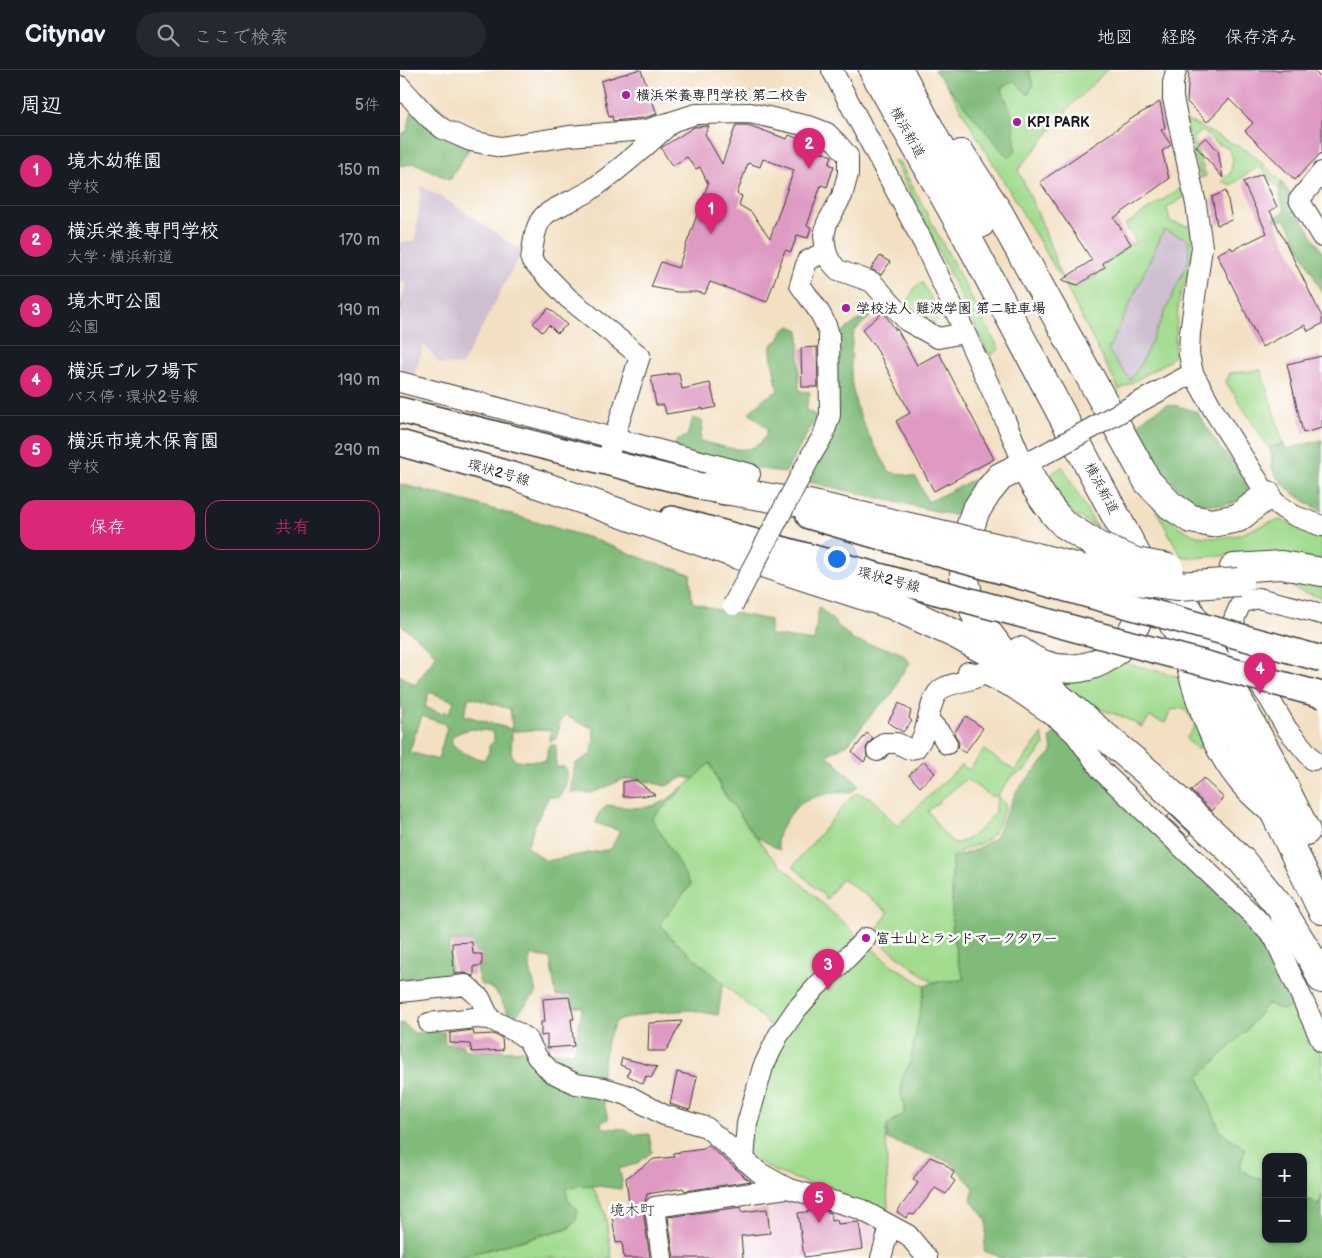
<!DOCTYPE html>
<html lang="ja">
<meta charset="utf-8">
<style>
body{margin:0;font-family:"Balsamiq Sans","Klee One",sans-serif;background:#242831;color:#f1f3f6}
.controls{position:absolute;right:15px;bottom:15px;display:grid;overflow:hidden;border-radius:10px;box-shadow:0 1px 4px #0004}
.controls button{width:45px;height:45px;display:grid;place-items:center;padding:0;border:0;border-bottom:1px solid #363941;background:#171b24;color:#f1f3f6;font:25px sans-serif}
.you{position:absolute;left:436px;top:488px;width:18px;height:18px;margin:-12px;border:4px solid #fff;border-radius:50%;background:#1a73e8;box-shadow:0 0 0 8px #1a73e833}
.badge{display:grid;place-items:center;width:32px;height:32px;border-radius:50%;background:#db2777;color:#fff;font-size:16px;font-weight:700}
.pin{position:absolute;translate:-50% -41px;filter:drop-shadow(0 1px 2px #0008)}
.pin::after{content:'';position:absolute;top:26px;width:18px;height:15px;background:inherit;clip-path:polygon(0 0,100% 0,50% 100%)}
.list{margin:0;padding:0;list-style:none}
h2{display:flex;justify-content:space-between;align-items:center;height:65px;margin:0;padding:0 20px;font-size:21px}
h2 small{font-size:16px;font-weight:400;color:#9ea1a6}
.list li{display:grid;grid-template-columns:32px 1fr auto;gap:15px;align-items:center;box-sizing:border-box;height:70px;padding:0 20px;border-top:1px solid #363941}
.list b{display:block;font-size:19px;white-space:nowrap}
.list p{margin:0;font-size:16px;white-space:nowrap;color:#9ea1a6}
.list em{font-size:16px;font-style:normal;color:#9ea1a6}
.actions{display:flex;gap:10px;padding:15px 20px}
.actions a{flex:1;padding:11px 0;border:1px solid #db2777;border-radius:15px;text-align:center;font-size:18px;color:#db2777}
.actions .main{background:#db2777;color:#fff}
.icon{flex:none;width:28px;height:28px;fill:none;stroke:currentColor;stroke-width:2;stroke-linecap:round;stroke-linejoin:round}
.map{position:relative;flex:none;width:922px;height:1188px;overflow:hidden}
header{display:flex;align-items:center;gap:30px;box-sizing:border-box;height:70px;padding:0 25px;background:#171b24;border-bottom:1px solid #363941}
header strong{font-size:24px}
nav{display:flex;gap:28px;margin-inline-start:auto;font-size:18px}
.search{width:350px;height:45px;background:#242831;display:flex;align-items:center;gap:12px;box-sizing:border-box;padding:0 18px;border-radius:28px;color:#9ea1a6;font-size:19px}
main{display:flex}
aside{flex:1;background:#171b24}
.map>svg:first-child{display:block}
</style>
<header>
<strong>Citynav</strong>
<div class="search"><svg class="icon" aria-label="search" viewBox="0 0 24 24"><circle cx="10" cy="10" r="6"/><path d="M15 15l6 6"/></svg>ここで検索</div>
<nav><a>地図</a><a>経路</a><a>保存済み</a></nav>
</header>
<main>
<aside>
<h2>周辺<small>5件</small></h2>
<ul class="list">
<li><span class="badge">1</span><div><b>境木幼稚園</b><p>学校</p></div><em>150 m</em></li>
<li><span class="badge">2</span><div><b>横浜栄養専門学校</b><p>大学 · 横浜新道</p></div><em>170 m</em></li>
<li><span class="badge">3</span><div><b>境木町公園</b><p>公園</p></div><em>190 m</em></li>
<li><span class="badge">4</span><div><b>横浜ゴルフ場下</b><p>バス停 · 環状2号線</p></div><em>190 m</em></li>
<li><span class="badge">5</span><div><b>横浜市境木保育園</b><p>学校</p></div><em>290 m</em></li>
</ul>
<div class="actions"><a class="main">保存</a><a>共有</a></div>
</aside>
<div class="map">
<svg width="922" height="1188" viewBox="0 0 922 1188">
<rect width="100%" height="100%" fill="#fff"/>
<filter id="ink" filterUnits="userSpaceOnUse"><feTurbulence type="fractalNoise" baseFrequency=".02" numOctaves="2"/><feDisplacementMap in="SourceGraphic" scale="10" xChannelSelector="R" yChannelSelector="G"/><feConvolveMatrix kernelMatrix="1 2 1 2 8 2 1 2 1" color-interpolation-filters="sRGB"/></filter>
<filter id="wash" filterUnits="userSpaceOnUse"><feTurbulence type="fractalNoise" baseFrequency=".0096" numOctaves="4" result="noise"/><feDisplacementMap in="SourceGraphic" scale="20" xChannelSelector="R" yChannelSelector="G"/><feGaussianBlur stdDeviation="1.12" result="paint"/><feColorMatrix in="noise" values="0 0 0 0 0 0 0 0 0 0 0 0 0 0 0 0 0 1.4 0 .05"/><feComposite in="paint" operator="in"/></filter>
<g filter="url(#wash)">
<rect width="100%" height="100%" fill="#f3e0c3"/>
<path fill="#f1d0e2" d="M403 1128 455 1145 478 1161 473 1177 409 1188H348L346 1170 373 1165 371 1132Z"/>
<g fill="#cebed0">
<path d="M21 116 50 132 122 181 62 295 40 294 24 275 14 304 0 300V235L6 213 0 212V172L15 171Z"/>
<path d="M764 159 788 169 789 190 740 296 730 310 708 281Z"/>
</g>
<g fill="#a1db8e" stroke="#5e7c55" fill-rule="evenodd">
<path d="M534 0H707L669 38 618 100 641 151 664 213 678 218 706 199 703 194 736 171 725 155 782 117 784 127 767 138 770 152 792 157 793 191 781 222 778 237 774 286 769 291 719 320 664 213 546 14ZM764 160 788 169 789 190 740 296 730 310 708 281Z"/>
<path d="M786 50 850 82 881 111 880 120 859 96 831 115 822 111 831 102 833 88 827 77 818 74 802 61 793 68 806 106 801 108 789 69Z"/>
<path d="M494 90 500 93 599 279 590 286Z"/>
<path d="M522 212 539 242 534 255 527 253 505 237 515 217Z"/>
<path d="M861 300 883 373 869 378 826 312 830 303Z"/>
<path d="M662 396 697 458C677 445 650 433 649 406Z"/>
<path d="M749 427 779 457 796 466 819 468 839 465 868 453 880 450 890 453 908 464 922 469V492L844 484 793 488 781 486Z"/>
<path d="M891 513 922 515V528L893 518Z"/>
<path d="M709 589 785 608 808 669 798 680 786 669 796 654 784 638 771 640 765 653 750 647 742 657 721 646 697 638 647 607Z"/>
<path d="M642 664 644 676 624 701 612 706 597 726H591L566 709 528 741 541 760 554 774C568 772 585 757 593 745 596 740 597 732 598 726L606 736C602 745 598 757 592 765 583 777 562 776 552 788L558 892 564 909 556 911 532 912 472 866 489 842 442 808 427 829 393 796 452 726 457 723 471 728 497 756 562 695 569 700 584 680 615 701Z"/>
<path d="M310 693 322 721 370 785 463 871 492 895 525 916 510 993 503 1006 501 1024 504 1034V1044C496 1049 488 1051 486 1061L488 1143 374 1101 337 1079 377 961 269 866 260 853 252 748Z"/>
<path d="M867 934 899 935 922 984V1126L919 1135 903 1128V1087H866V1112L839 1100 845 1079 820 1061 798 1007 845 962Z"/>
<path d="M176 1115H192L205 1143 212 1188H57L170 1158 166 1119Z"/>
</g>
<g fill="#80bb79" stroke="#4e6c4a" fill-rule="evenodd">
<path d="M534 0H629L633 15 628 25 615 11 601 18 612 45 616 80 608 88Z"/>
<path d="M22 22 48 45 41 66 70 77 50 110 15 93 0 96V65L7 61 12 40Z"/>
<path d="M881 111 890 124 891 130 922 182V223L886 150 875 151 874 148 885 140C879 130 879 122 881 111Z"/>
<path d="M482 233 484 236C477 242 460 254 455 261 451 269 452 280 451 288 449 336 467 363 490 402L516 407 528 432 593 400 562 447 405 411 428 367 435 267Z"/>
<path d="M390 256 399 260V321L410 322 406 340 417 346 385 403 303 388 272 377 278 370 287 366 293 348 303 351 300 371C323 376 359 392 368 359L349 343 363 329 378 321 371 284V275L380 269 383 261Z"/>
<path d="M766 335 778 336 797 342 822 381 845 401 848 421C839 432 831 435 818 435 774 435 755 388 737 355L749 345Z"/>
<path d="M922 370V441C906 433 877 415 872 397 871 394 872 393 872 389 872 386 870 381 869 378L883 373 886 379Z"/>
<path d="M0 414 69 432 193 469 247 490 290 504 292 532 315 539 370 550V565L414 571 419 537 454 571 493 580 503 584 510 593 499 608 492 625 475 640 449 673 427 685 459 715 451 723C434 721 412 725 398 736 393 740 388 748 384 754 378 763 375 771 380 780L355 766 322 720 310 693 294 709 284 707 266 716 236 709H224L192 723 170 722 175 694 191 684 194 669 193 658 177 652 165 645 160 651 156 669 150 671 151 660 112 661 111 683 114 689 120 691H146L149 675H156V697H164L167 700C168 712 164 719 159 728L149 726 135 754 127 777 146 791 211 779 220 761 196 753 199 743 207 735C228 738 250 741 268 729 275 724 280 718 287 715L252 748 291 815 260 853 269 866 323 913 318 945 291 940 249 943 216 951 207 971 201 1012 169 1002 150 983 175 982C175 967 181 953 182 937H173L171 925 156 926 150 888 131 885 130 898 136 923 113 949C99 935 104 920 80 914L77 898H83V883L75 882 73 871 49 872 51 912 0 927V651L3 641 0 637V605L15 615 36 586 30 578 0 554ZM29 622 54 631 50 642 45 641 43 644 25 637ZM69 627 110 639 112 656 110 659 64 645ZM22 646 45 654V656L47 657 38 690 9 682ZM72 659 90 661 94 664V671L89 676V682L84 690C62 685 30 667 72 659Z"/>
<path d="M660 659 864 848 899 935 882 940 867 934 845 962 799 1007 820 1061 845 1079 839 1100 866 1112V1169H903V1128L919 1135 922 1126V1188H598V1186L584 1181 587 1151 571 1130 574 1118 550 1092 487 1069V1055L504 1044V1034L501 1024V1014L503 1006 510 993 525 916C537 909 551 913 564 909L558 892 552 863V788L575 780 595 768 617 720 652 682 650 667Z"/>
<path d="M0 953 4 954 14 963 44 962 45 974 63 975V979L70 980 71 982 129 980 202 1025 208 1049 201 1053 202 1058 223 1059 237 1065 249 1064 252 1082 236 1094 219 1099 222 1110 221 1119C202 1117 184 1112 166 1119L168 1130 178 1140 176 1149 170 1157 57 1188H0Z"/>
</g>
<g id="blocks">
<g fill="#de9ac2" fill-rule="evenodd">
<path d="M237 0H241L257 44 243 48 213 51 212 46 209 47 201 11Z"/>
<path d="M789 0H913L922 9V82L895 110 845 61 853 53 829 29 807 52 787 32Z"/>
<path d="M760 32 765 58 761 60 771 75 762 81 769 109 714 148 731 174 702 193 705 197 678 215 662 210 692 190 640 112 734 47Z"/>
<path d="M336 55H348L387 69 389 65 408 72 407 76 432 86 429 94 434 96 427 117 421 115 407 156 411 157 408 168 397 165 391 182 385 180 367 232 310 212 305 224 298 222H277L251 217 261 192 278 198 308 114 300 97 296 99 287 87 272 96 261 78 294 57 309 56 305 64 322 94ZM363 89 394 100 370 168 351 142 339 135 342 126 337 124 348 93 360 97Z"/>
<path d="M806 67 818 81 823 108 796 76Z"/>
<path d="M862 104 877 137 870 141 922 247V254L908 261 905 255 862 277 817 184 831 177 832 180 867 163 843 112Z"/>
<path d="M826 121 832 150 817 155 812 127Z"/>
<path d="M480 186 490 192 481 205 471 199Z"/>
<path d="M149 238 167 255 157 263 149 255 142 262 133 253Z"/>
<path d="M483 242 496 260 497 259 517 295 539 283 594 389 534 421 496 351 510 343 473 272 472 273 462 260Z"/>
<path d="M417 277 418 317H402L401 278Z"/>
<path d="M922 286V358L903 363 887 294Z"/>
<path d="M279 303 282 319 310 313 316 337 303 340V338L266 344 264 335H256L251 307Z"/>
<path d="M499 633 511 641 509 648 512 651 503 662 488 652Z"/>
<path d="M566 646 583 658 565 683 558 678 559 673 554 663Z"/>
<path d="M467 663 473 668 466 678 467 687 464 692 452 682Z"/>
<path d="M524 691 535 703 520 717 509 705Z"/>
<path d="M803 708 824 728 812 741 791 721Z"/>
<path d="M236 710 255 725 223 727V712Z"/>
<path d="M770 744 791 764 788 767 767 747Z"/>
<path d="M72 872 73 884H82V896H74V907L65 903 54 904 52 873Z"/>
<path d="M169 927 174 949H171L174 976 147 978V965L141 966V952H145L143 929Z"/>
<path d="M282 951 266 981H248L249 953Z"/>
<path d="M73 960 74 965 93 964 102 968 103 980 72 982 70 974 50 973V963Z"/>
<path d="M222 988 250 995 257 997 251 1008 246 1006 243 1014 227 1005 230 999 220 995Z"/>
<path d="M277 1002 297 1007 290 1040 270 1034Z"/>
<path d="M308 1075 343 1105 344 1107 351 1111 285 1121 283 1118 247 1124 243 1139 250 1188H224L222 1172 216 1173 212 1146 230 1142 226 1108 254 1089 274 1087 273 1083 304 1079Z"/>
<path d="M530 1087 542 1092 554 1102 551 1108 555 1111 546 1124 535 1118 514 1145 510 1144 506 1148 497 1142 518 1113 513 1109Z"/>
<path d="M341 1137V1142L367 1139 370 1163 341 1166 343 1188H274L268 1147Z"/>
<path d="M420 1140 431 1143V1151L437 1150 438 1154 459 1152 463 1179 404 1187 398 1143Z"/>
</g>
</g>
</g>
<g filter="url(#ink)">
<use href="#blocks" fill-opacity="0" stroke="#3c3935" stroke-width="1"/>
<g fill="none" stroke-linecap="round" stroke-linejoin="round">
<g stroke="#3c3935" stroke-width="22">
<g id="minor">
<path d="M432 0 524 174 603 345 624 395 652 380"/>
<path d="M776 0 773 13V28L796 134 802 177 790 263 789 284 793 303 814 341 867 425 882 438 895 446 922 456"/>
<path d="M0 16 28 47 43 59 71 71 101 77 169 66 246 60 296 44 350 43 412 57 427 63 437 73 448 86V104L442 126 427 153 424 166 426 181 430 191 438 200 472 212 507 251 538 268 564 263"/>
<path d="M922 102 899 130 922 167"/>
<path d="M0 312 350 404"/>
<path d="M730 337 793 303"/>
<path d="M412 384 423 366 430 345 429 265C425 246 411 231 400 215L407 191 426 181"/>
<path d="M206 393 240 286 168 228 131 190C133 177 134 155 144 146 152 138 177 129 188 122 217 102 243 79 269 55"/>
<path d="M785 590C797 637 813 686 847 722 854 729 862 736 870 743"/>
<path d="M568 602 584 604 613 618 658 649 675 664 702 701 855 847 875 869 922 972"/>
<path d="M528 649 541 664 547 674"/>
<path d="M477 681 484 673H497L509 679 516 678C519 674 522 669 524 664 528 652 531 624 543 618 557 611 570 612 584 604"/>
<path d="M913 690 887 659 869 628 839 585 834 549 841 533 858 528 922 544"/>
<path d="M0 922 66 915 80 928 90 949 118 963 128 970 137 987 151 1002 176 1014 204 1018 227 1025 264 1045 306 1057 360 1103 387 1118 460 1139 508 1165 527 1188"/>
<path d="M29 953 75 948 90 949"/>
<path d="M344 1090 347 1054 363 997 378 966 396 940 418 915 440 895 466 868"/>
<path d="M262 1188 255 1137 387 1118"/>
<path d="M481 1188 490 1156"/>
</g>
</g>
<g stroke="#3c3935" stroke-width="28">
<g id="major">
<path d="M0 340 325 422"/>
<path d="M0 373 139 413"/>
<path d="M409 446 547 486"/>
<path d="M272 449 537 522"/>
</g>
</g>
<g stroke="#3c3935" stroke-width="30">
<g id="highway">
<path d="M473 0 566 165 775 557 840 672 922 840"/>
<path d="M499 0 580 154"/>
<path d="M561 84 599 143 748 412 770 435 791 449 812 453 838 448 867 425"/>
<path d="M624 395 600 407 587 423 575 442 566 471 564 506 568 524 577 548 611 594 642 613 752 706 842 791 880 837 915 894 922 909"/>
<path d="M624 395C635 418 646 436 664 454"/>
<path d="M121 408 350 489 492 535 555 564 605 591"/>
<path d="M306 417 408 434 553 467"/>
<path d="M765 497 871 690 906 761"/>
<path d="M834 498 881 495 922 502"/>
<path d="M620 581C657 610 706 603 731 563 740 548 745 531 741 515"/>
</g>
</g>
<use href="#minor" stroke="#fff" stroke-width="20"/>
<use href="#major" stroke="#fff" stroke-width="25"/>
<use href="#highway" stroke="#fff" stroke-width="28"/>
<g stroke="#3c3935" stroke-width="22" stroke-linecap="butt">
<g id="minor-bridge">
<path d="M652 380 730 337"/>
<path d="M333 535 412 384"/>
</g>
</g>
<g stroke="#3c3935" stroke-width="28" stroke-linecap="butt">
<g id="major-bridge">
<path d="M547 486 922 589"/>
<path d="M537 522 922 625"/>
</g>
</g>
<g stroke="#3c3935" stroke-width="30" stroke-linecap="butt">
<g id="highway-bridge">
<path d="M664 454 698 476 736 492 769 498"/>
<path d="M553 467 629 485 722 509 778 516 839 512"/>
</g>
</g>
<use href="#minor-bridge" stroke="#fff" stroke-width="20"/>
<use href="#major-bridge" stroke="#fff" stroke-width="25"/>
<use href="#highway-bridge" stroke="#fff" stroke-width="28"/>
</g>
</g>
<g fill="#b5179e" stroke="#fff" stroke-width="2">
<circle cx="226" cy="25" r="5"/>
<circle cx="617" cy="52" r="5"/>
<circle cx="446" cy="238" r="5"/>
<circle cx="466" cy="868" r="5"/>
</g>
<g text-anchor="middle" stroke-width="5" stroke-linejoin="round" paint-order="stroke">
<g font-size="14" font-weight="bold" fill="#1c1c1c" stroke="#fff" text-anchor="start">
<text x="236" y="30">横浜栄養専門学校 第二校舎</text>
<text x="627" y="57">KPI PARK</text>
<text x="456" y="243">学校法人 難波学園 第二駐車場</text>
<text x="476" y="873">富士山とランドマークタワー</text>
</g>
<g font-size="14" fill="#1c1c1c" stroke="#fff">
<text transform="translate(508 62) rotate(61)" y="5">横浜新道</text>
<text transform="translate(99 402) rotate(16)" y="5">環状2号線</text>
<text transform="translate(702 418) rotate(62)" y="5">横浜新道</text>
<text transform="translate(489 509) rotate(15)" y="5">環状2号線</text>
</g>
<g font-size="15" fill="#1c1c1c" stroke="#fff">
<text x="232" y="1145">境木町</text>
</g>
</g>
</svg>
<div class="controls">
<button>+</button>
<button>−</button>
</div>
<div class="you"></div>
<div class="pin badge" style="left:311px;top:164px">1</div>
<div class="pin badge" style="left:409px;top:99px">2</div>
<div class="pin badge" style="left:428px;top:920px">3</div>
<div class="pin badge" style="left:860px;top:624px">4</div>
<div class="pin badge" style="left:419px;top:1153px">5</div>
</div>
</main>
